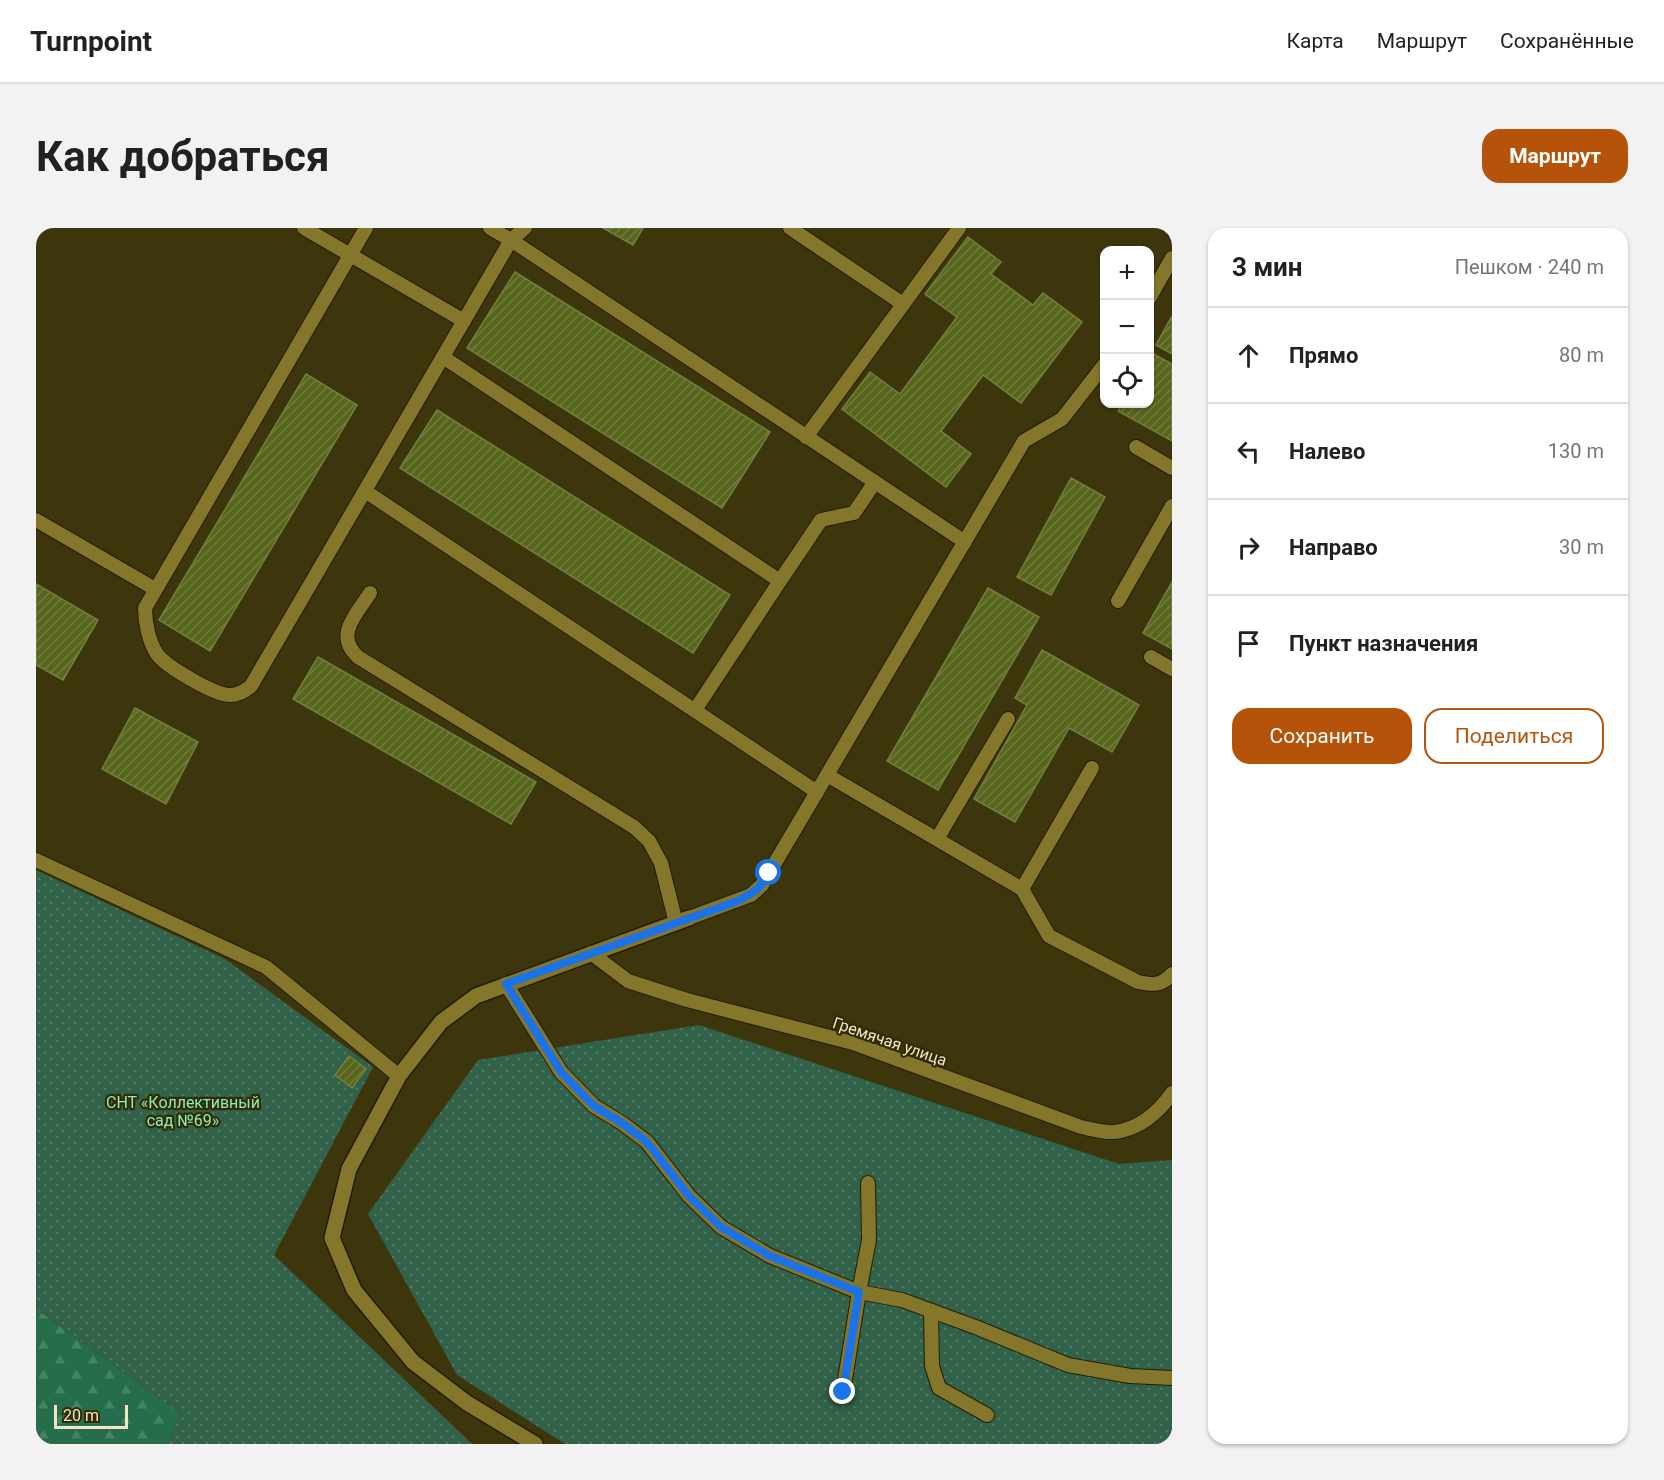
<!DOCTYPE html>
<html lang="ru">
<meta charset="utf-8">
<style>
body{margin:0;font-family:Roboto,sans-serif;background:#f2f2f2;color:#202124}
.controls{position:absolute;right:18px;top:18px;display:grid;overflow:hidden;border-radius:12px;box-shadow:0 2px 4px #0004}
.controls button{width:54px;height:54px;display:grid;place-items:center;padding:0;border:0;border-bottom:2px solid #e0e0e0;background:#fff;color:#202124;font:30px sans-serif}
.scale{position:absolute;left:18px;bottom:15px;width:74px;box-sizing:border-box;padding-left:6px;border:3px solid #ede7c2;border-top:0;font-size:16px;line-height:21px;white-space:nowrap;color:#ede7c2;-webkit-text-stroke:4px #332c02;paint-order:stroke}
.stop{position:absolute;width:18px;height:18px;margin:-14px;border:4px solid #1a73e8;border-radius:50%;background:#fff}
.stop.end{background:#1a73e8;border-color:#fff;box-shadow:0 2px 6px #0008}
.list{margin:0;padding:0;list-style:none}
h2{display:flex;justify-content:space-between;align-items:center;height:78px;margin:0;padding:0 24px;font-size:26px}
h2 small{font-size:20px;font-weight:400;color:#757577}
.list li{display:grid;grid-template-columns:39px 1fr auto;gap:18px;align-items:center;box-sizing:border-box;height:96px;padding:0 24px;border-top:2px solid #e0e0e0}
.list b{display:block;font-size:22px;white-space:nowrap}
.list em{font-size:20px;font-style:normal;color:#757577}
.actions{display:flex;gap:12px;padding:18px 24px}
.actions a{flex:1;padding:14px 0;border:2px solid #b45309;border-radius:18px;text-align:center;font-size:21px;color:#b45309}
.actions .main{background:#b45309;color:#fff}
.icon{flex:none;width:33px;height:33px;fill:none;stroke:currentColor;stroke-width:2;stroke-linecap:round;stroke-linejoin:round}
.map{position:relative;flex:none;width:1136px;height:1216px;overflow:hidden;border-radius:18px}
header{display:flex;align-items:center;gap:36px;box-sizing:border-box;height:84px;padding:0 30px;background:#fff;border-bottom:2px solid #e0e0e0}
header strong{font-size:28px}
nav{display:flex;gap:33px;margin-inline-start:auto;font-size:21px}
.intro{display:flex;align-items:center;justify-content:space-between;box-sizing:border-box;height:144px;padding:0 36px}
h1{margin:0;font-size:42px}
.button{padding:15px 27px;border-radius:18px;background:#b45309;color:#fff;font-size:21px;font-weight:700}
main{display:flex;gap:36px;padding:0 36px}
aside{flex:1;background:#fff;border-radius:18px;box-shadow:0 2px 4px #0004}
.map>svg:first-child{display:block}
</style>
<header>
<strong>Turnpoint</strong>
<nav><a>Карта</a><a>Маршрут</a><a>Сохранённые</a></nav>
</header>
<div class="intro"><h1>Как добраться</h1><a class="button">Маршрут</a></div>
<main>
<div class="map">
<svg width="1136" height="1216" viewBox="0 0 1136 1216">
<defs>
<pattern id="green-dots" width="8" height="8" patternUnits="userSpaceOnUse" patternTransform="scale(1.5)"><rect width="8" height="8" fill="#316249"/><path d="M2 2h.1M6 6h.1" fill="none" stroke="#4f7862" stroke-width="1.8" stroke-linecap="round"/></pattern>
<pattern id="forest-firs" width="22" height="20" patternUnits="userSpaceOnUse" patternTransform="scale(1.5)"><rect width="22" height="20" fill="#266d4c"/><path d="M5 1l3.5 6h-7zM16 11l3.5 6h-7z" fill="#468264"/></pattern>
<pattern id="building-hatch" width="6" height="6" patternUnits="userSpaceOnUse" patternTransform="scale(1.5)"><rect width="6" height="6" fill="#58661d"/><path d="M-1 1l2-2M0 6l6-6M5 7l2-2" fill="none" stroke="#707c3c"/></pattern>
</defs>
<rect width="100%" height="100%" fill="#3d360d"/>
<g fill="url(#green-dots)">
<path d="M0 642 189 731 337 839 238 1027 436 1216H131L144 1185 0 1081Z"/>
<path d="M663 797 1083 936 1136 932V1216H529L421 1147 332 986 442 832Z"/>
</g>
<path fill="url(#forest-firs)" d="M0 1081 144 1185 131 1216H0Z"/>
<g fill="url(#building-hatch)" stroke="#72813b" stroke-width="1.5">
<path d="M567 0H607L597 17Z"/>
<path d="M932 9 965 34 955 46 997 77 1007 65 1046 94 985 175 947 147 905 203 935 226 910 259 806 181 834 144 864 166 921 89 889 66Z"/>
<path d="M479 44 734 204 686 280 431 120Z"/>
<path d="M1136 88V126L1120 117Z"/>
<path d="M1114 124 1136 136V213L1082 183 1086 176H1114Z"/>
<path d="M270 146 321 177 174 423 123 392Z"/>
<path d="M401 182 694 367 657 425 364 240Z"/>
<path d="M1035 250 1069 269 1015 367 981 349Z"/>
<path d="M1136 354V421L1107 405Z"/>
<path d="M0 356 62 392 27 452 0 437Z"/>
<path d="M952 360 1003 389 902 562 851 533Z"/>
<path d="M1006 422 1103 477 1076 524 1033 500 979 594 938 571 991 477 979 470Z"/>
<path d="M282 429 500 554 475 596 257 471Z"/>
<path d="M99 480 162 514 130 576 66 541Z"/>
<path d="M313 828 330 841 316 860 299 847Z"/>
</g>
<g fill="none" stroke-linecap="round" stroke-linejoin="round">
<g stroke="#221e06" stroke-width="16">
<g id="lane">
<path d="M268 0 428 93"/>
<path d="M330 0 109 380C109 395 113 414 121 426 129 438 180 468 194 467 203 467 209 463 215 458L475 12 489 0"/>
<path d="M454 0 475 12 929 314"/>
<path d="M754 0 867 76"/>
<path d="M1134 0 1136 1"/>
<path d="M1114 69 1136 30"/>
<path d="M407 129 744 353 785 292 818 285 839 254"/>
<path d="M770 209 923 0"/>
<path d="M1100 219 1136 240"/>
<path d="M329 263 781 564"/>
<path d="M0 292 119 361"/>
<path d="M334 365C320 387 298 407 322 429L598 599 613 613 625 635 640 695"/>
<path d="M1082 373 1136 278"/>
<path d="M1115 429 1136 441"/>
<path d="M659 482 744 353"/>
<path d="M791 547 986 661 1013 708 1102 754C1117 757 1125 758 1136 746"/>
<path d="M901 611 972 491"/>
<path d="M0 632 230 739 363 848"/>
<path d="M986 661 1056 540"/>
<path d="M653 690 715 667 726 657 988 213 1026 191 1068 137"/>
<path d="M555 725 592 753 651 772 817 815 1045 899C1055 901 1068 905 1078 904 1104 901 1122 885 1136 865"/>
<path d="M470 756 525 844 558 878 586 895 611 914 653 968 685 999 734 1028 823 1064 866 1072 942 1100 1032 1137 1094 1148 1136 1150"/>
<path d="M895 1083 896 1138 903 1160 951 1187"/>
<path d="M807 1164 823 1064 833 1012 832 955"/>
</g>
</g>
<g stroke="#221e06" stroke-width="18">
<path id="street" d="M499 1216 431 1175 377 1134 318 1062 296 1010 313 941 363 848 405 794 440 768 653 690"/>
</g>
<use href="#lane" stroke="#84772b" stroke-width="14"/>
<use href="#street" stroke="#84772b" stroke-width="15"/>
</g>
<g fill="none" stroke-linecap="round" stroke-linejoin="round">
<path stroke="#1a73e8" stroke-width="8" d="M733 645C724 662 716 666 699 674L470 756 525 844 558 878 586 895 611 914 653 968 685 999 734 1028 823 1064 807 1164"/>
</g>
<g text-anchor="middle" stroke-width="4.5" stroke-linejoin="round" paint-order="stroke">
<g font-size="16" fill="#ede7c2" stroke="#332c02">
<text transform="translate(854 813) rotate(19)" y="6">Гремячая улица</text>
</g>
<g font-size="16" fill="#8aedb9" stroke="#332c02">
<text x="147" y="880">СНТ «Коллективный<tspan x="147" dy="18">сад №69»</tspan></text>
</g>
</g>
</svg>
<div class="controls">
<button>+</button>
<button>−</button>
<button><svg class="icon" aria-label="locate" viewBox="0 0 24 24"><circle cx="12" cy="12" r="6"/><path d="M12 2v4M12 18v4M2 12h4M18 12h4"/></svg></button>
</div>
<div class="scale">20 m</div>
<div class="stop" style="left:733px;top:645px"></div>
<div class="stop end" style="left:807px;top:1164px"></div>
</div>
<aside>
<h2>3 мин<small>Пешком · 240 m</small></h2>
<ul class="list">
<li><svg class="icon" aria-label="ahead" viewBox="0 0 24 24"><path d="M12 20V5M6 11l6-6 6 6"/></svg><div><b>Прямо</b></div><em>80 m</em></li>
<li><svg class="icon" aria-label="left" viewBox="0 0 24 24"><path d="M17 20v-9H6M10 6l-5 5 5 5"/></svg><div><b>Налево</b></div><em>130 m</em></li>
<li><svg class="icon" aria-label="right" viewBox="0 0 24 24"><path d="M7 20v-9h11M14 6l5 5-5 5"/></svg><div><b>Направо</b></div><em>30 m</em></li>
<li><svg class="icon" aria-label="arrive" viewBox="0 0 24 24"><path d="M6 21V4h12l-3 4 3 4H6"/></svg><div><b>Пункт назначения</b></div></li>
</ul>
<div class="actions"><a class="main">Сохранить</a><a>Поделиться</a></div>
</aside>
</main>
